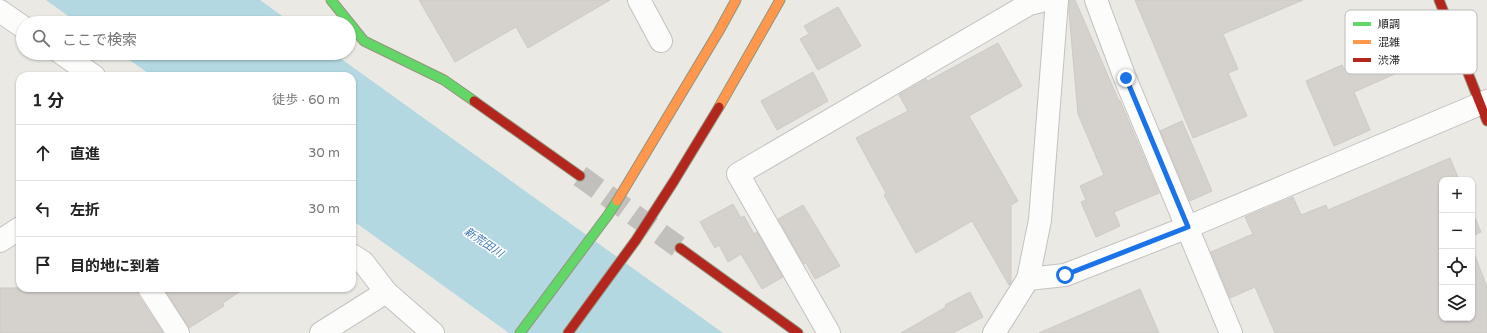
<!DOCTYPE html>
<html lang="ja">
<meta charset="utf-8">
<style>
body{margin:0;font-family:"Varela Round","Noto Sans JP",sans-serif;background:#f6f6f6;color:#222}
.controls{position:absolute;right:12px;bottom:12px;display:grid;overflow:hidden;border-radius:8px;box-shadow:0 1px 3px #0004}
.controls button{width:36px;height:36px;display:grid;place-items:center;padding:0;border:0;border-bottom:1px solid #e0e0e0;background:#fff;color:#222;font:20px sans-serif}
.stop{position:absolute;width:12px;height:12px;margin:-9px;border:3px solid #1a73e8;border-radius:50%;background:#fff}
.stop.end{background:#1a73e8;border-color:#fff;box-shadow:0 1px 4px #0008}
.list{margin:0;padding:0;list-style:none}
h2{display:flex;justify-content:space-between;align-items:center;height:52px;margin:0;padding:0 16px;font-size:17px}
h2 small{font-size:13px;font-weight:400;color:#767676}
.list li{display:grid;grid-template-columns:26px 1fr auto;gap:12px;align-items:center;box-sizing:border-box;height:56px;padding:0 16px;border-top:1px solid #e0e0e0}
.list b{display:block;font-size:15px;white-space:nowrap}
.list em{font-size:13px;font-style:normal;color:#767676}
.icon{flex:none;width:22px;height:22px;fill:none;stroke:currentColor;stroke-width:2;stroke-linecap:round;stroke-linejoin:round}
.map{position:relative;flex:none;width:1487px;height:333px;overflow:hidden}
.search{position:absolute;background:#fff;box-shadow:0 1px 3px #0004;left:16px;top:16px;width:340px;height:44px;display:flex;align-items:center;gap:10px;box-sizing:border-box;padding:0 14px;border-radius:22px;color:#767676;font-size:15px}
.panel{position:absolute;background:#fff;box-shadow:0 1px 3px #0004;left:16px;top:72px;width:340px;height:220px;border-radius:12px}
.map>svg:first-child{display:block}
</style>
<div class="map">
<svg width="1487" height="333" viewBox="0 0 1487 333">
<rect width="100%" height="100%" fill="#eae9e4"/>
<g fill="#b3d8e2">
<path d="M46 0H260L292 23H78Z"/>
<path d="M120 53H333L723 333H509L352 220V76H152Z"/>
</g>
<g fill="#d5d2ce" stroke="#cecac5">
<path d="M419 0H610L528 48 516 27 455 62Z"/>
<path d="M1069 0H1075L1119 101H1120L1159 193 1114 212 1120 226 1096 237 1081 202 1086 200 1080 186 1104 175 1078 114 1069 12Z"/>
<path d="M1135 0H1303L1223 34 1238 69 1228 73 1247 116 1193 138Z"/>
<path d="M838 7 861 46 818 70 800 39 809 34 804 26Z"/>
<path d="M998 43 1022 86 969 116 1018 201 1011 205V283L1009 285 972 221 916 253 884 195 886 193 856 138 908 111 899 95 926 79 928 81Z"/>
<path d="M1403 43 1413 66 1354 92 1370 130 1334 146 1306 81 1342 65 1344 69Z"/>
<path d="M813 72 828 101 777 130 761 101Z"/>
<path d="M1182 121 1212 191 1190 201 1160 131Z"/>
<path d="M1450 158 1459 180H1442V318H1472V248L1487 287V333H1275L1255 287 1230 298 1211 252 1253 234 1245 217 1293 197 1301 215 1326 205 1328 210Z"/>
<path d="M733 204 741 218 744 216 754 234 757 232 783 277 762 289 741 254 728 262 719 245 715 248 700 222Z"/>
<path d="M803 205 840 266 815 279 806 263 804 264 778 219Z"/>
<path d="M1472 211 1481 232 1472 236Z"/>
<path d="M0 288H137L138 295 163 333H0Z"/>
<path d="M164 288H245L223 303 224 306 189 328Z"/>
<path d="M1140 289 1159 333H1039Z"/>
<path d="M970 292 983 317 953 333H901L946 307 945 305Z"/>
</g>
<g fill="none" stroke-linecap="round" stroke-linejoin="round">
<path stroke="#c1c0bc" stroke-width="22" stroke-dasharray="22 11" stroke-linecap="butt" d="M580 176 680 248"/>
<g stroke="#c3c2c0" stroke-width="24">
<g id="street">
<path d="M639 0 661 41"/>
<path d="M1096 0 1125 78 1231 333"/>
<path d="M0 11 23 27"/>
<path d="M61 53 94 76"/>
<path d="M0 241 20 228"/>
<path d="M352 255 363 262 386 292 433 333"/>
<path d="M1028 279 1065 275 1188 227 1487 101"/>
<path d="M149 288 178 333"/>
<path d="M321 333 386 292"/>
<path d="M829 333 738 174 1029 4 1045 0"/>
<path d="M994 333 1028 279 1040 220 1057 0"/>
</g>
</g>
<g stroke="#92947c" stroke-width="11">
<g id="fast">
<path d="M331 0 364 41 444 80 474 101"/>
<path d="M520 333 608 215 617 201"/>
</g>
</g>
<g stroke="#92947c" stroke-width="11">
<g id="slow">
<path d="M719 107 780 0"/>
<path d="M617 201 719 31 736 0"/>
</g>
</g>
<g stroke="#92947c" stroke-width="11">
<g id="jam">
<path d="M1439 0 1487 121"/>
<path d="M474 101 580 176"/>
<path d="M680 248 798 333"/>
<path d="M568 333 636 240 674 181 719 107"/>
</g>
</g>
<use href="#street" stroke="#fcfcfb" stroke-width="22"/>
<use href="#fast" stroke="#63d668" stroke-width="9"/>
<use href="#slow" stroke="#ff974d" stroke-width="9"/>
<use href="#jam" stroke="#b3261e" stroke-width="9"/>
</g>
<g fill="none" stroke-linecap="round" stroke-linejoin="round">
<path stroke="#1a73e8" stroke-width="5" d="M1065 275 1188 227 1126 78"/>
</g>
<g text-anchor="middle" stroke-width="3" stroke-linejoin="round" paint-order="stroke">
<g font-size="11" font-style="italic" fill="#3f78b4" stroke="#fff">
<text transform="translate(484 242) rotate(34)" y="4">新荒田川</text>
</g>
</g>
<rect x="1345" y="10" width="132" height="64" rx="6" fill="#fff" stroke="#bbb" stroke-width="1"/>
<rect x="1353" y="22" width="18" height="4" fill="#63d668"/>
<rect x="1353" y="40" width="18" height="4" fill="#ff974d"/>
<rect x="1353" y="58" width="18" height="4" fill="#b3261e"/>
<g font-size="11" fill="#1c1c1c">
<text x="1378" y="28">順調</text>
<text x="1378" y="46">混雑</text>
<text x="1378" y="64">渋滞</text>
</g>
</svg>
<div class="controls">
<button>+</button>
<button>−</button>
<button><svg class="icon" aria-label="locate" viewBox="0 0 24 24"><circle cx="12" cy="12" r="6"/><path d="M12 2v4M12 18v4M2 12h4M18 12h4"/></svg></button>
<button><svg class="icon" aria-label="layers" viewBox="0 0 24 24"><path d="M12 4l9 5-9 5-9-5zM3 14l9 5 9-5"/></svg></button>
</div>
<div class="stop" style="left:1065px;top:275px"></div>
<div class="stop end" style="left:1126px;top:78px"></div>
<div class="search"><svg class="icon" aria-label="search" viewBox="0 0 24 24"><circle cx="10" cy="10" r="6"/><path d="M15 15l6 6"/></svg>ここで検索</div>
<section class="panel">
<h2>1 分<small>徒歩 · 60 m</small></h2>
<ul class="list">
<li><svg class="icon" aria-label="ahead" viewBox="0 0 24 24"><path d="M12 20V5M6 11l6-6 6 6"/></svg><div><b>直進</b></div><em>30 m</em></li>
<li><svg class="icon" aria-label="left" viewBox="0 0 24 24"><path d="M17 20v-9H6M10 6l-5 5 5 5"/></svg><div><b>左折</b></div><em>30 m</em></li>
<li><svg class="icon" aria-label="arrive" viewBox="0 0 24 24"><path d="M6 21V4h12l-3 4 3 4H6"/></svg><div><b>目的地に到着</b></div></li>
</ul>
</section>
</div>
